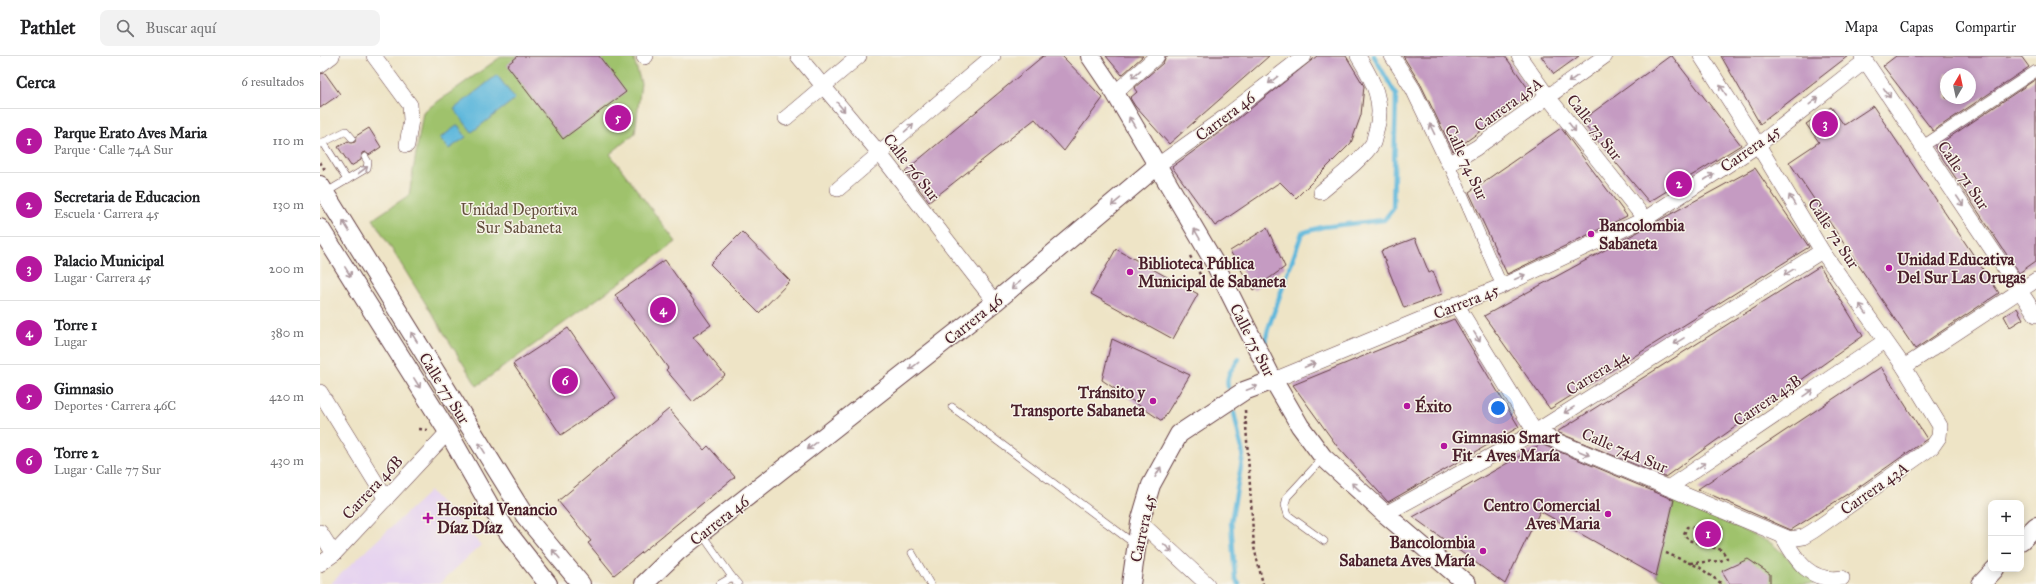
<!DOCTYPE html>
<html lang="es">
<meta charset="utf-8">
<style>
body{margin:0;font-family:"IM FELL Great Primer",serif;background:#f2f2f2;color:#202124}
.controls{position:absolute;right:12px;bottom:12px;display:grid;overflow:hidden;border-radius:8px;box-shadow:0 2px 10px #0003}
.controls button{width:36px;height:36px;display:grid;place-items:center;padding:0;border:0;border-bottom:1px solid #e0e0e0;background:#fff;color:#202124;font:20px sans-serif}
.compass{position:absolute;left:1620px;top:12px;width:36px;height:36px;border-radius:50%;background:#fff;box-shadow:0 2px 10px #0003;rotate:9deg}
.you{position:absolute;left:1178px;top:352px;width:14px;height:14px;margin:-10px;border:3px solid #fff;border-radius:50%;background:#1a73e8;box-shadow:0 0 0 6px #1a73e833}
.badge{display:grid;place-items:center;width:26px;height:26px;border-radius:50%;background:#b5179e;color:#fff;font-size:13px;font-weight:700}
.pin{position:absolute;translate:-50% -50%;border:2px solid #fff;box-shadow:0 1px 4px #0006}
.list{margin:0;padding:0;list-style:none}
h2{display:flex;justify-content:space-between;align-items:center;height:52px;margin:0;padding:0 16px;font-size:17px}
h2 small{font-size:13px;font-weight:400;color:#757577}
.list li{display:grid;grid-template-columns:26px 1fr auto;gap:12px;align-items:center;box-sizing:border-box;height:64px;padding:0 16px;border-top:1px solid #e0e0e0}
.list b{display:block;font-size:15px;white-space:nowrap}
.list p{margin:0;font-size:13px;white-space:nowrap;color:#757577}
.list em{font-size:13px;font-style:normal;color:#757577}
.icon{flex:none;width:22px;height:22px;fill:none;stroke:currentColor;stroke-width:2;stroke-linecap:round;stroke-linejoin:round}
.map{position:relative;flex:none;width:1716px;height:528px;overflow:hidden}
header{display:flex;align-items:center;gap:24px;box-sizing:border-box;height:56px;padding:0 20px;background:#fff;border-bottom:1px solid #e0e0e0}
header strong{font-size:19px}
nav{display:flex;gap:22px;margin-inline-start:auto;font-size:14px}
.search{width:280px;height:36px;background:#f2f2f2;display:flex;align-items:center;gap:10px;box-sizing:border-box;padding:0 14px;border-radius:8px;color:#757577;font-size:15px}
main{display:flex}
aside{flex:1;background:#fff}
.map>svg:first-child{display:block}
</style>
<header>
<strong>Pathlet</strong>
<div class="search"><svg class="icon" aria-label="search" viewBox="0 0 24 24"><circle cx="10" cy="10" r="6"/><path d="M15 15l6 6"/></svg>Buscar aquí</div>
<nav><a>Mapa</a><a>Capas</a><a>Compartir</a></nav>
</header>
<main>
<aside>
<h2>Cerca<small>6 resultados</small></h2>
<ul class="list">
<li><span class="badge">1</span><div><b>Parque Erato Aves Maria</b><p>Parque · Calle 74A Sur</p></div><em>110 m</em></li>
<li><span class="badge">2</span><div><b>Secretaria de Educacion</b><p>Escuela · Carrera 45</p></div><em>130 m</em></li>
<li><span class="badge">3</span><div><b>Palacio Municipal</b><p>Lugar · Carrera 45</p></div><em>200 m</em></li>
<li><span class="badge">4</span><div><b>Torre 1</b><p>Lugar</p></div><em>380 m</em></li>
<li><span class="badge">5</span><div><b>Gimnasio</b><p>Deportes · Carrera 46C</p></div><em>420 m</em></li>
<li><span class="badge">6</span><div><b>Torre 2</b><p>Lugar · Calle 77 Sur</p></div><em>430 m</em></li>
</ul>
</aside>
<div class="map">
<svg width="1716" height="528" viewBox="0 0 1716 528">
<rect width="100%" height="100%" fill="#f7f3e8"/>
<filter id="ink" filterUnits="userSpaceOnUse"><feTurbulence type="fractalNoise" baseFrequency=".025" numOctaves="2"/><feDisplacementMap in="SourceGraphic" scale="8" xChannelSelector="R" yChannelSelector="G"/><feConvolveMatrix kernelMatrix="1 2 1 2 8 2 1 2 1" color-interpolation-filters="sRGB"/></filter>
<filter id="wash" filterUnits="userSpaceOnUse"><feTurbulence type="fractalNoise" baseFrequency=".012" numOctaves="4" result="noise"/><feDisplacementMap in="SourceGraphic" scale="16" xChannelSelector="R" yChannelSelector="G"/><feGaussianBlur stdDeviation="0.9" result="paint"/><feColorMatrix in="noise" values="0 0 0 0 0 0 0 0 0 0 0 0 0 0 0 0 0 1.4 0 .05"/><feComposite in="paint" operator="in"/></filter>
<g filter="url(#wash)">
<rect width="100%" height="100%" fill="#eee4c6"/>
<path fill="#e6d3f0" d="M110 435 161 489 119 528H10Z"/>
<g fill="#9fc26c" stroke="#74704c">
<path d="M182 0H313L321 27 315 77 290 98 356 186 157 330 53 163 89 139 103 56Z"/>
<path d="M1354 443 1451 487 1493 524 1495 528H1353L1336 520Z"/>
</g>
<g fill="#5fb8dc" stroke="#546c84">
<path d="M177 19 195 43 152 76 134 53Z"/>
<path d="M138 69 146 81 129 93 120 82Z"/>
</g>
<g fill="none" stroke-linecap="round" stroke-linejoin="round">
<g stroke="#5fb8dc" stroke-width="4.5">
<path d="M945 286 948 273 982 177 1002 171 1064 164 1073 153 1076 39 1054 0"/>
<path d="M908 331C905 320 913 311 919 303"/>
<path d="M914 357 923 399 911 466 915 523 919 528"/>
</g>
</g>
<g id="blocks">
<g fill="#c59bc2" fill-rule="evenodd">
<path d="M198 0H279L306 36 243 83 187 9Z"/>
<path d="M723 0H742L783 42 744 95 715 63 609 146 585 115Z"/>
<path d="M786 0H823L802 19Z"/>
<path d="M846 0H949L849 88 815 50 810 42 817 36 814 32 843 7Z"/>
<path d="M997 0H1026L1044 30 1041 59 1031 87 976 142 960 126 895 170 852 111 915 65Z"/>
<path d="M1083 0H1185L1212 38 1133 95 1101 29Z"/>
<path d="M1221 0H1259L1234 18Z"/>
<path d="M1350 0H1352L1421 89 1329 146 1261 65Z"/>
<path d="M1401 0H1528L1440 68Z"/>
<path d="M1576 0H1701L1709 11 1613 75 1563 10ZM1626 18H1650V42H1626Z"/>
<path d="M5 17 20 38 0 52V18Z"/>
<path d="M1716 23V205L1699 217 1615 91Z"/>
<path d="M1553 50 1679 237 1595 293 1469 106 1499 86 1486 68 1511 51 1524 69Z"/>
<path d="M49 72 61 91 49 99 45 96 42 97 41 104 31 110 18 91 28 85 31 87 35 86 36 80Z"/>
<path d="M1241 72 1307 160 1187 218 1149 136Z"/>
<path d="M1435 112 1489 191 1230 353 1164 260Z"/>
<path d="M947 172 965 211 933 234 910 195Z"/>
<path d="M422 176 470 225 439 257 390 208Z"/>
<path d="M1095 182 1109 217 1113 215 1122 238 1084 252 1061 195Z"/>
<path d="M796 193 878 238 853 283 771 238Z"/>
<path d="M345 204 391 269 373 281 405 319 373 346 346 314 348 312 295 239Z"/>
<path d="M1500 210 1543 280 1345 421 1237 376Z"/>
<path d="M1697 252 1703 263 1690 271 1684 260Z"/>
<path d="M1134 263 1199 371 1068 446 1017 390 973 329Z"/>
<path d="M248 272 296 342 241 379 193 308Z"/>
<path d="M792 283 870 319 842 365 782 324Z"/>
<path d="M1561 311 1607 383 1543 428 1471 474 1378 433Z"/>
<path d="M349 353 384 394 388 390 415 421 294 519 268 487 271 485 238 445Z"/>
<path d="M1221 388 1354 444 1336 520 1220 455 1185 528 1093 461Z"/>
<path d="M1428 503 1450 518V528H1410L1402 515Z"/>
</g>
</g>
</g>
<g filter="url(#ink)">
<use href="#blocks" fill-opacity="0" stroke="#633d42" stroke-width="1"/>
<g fill="none" stroke-linecap="round" stroke-linejoin="round">
<g stroke="#633d42" stroke-width="8">
<g id="service">
<path d="M3 86 27 124"/>
<path d="M0 88 26 75 32 82"/>
<path d="M5 137 47 112 48 106 45 101"/>
<path d="M632 351 816 489"/>
<path d="M1003 402 967 441 965 449 968 459 1004 485"/>
<path d="M381 477 412 521"/>
<path d="M592 497 610 528"/>
<path d="M400 528 412 521 418 528"/>
</g>
</g>
<g stroke="#633d42" stroke-width="12">
<g id="pedestrian">
<path d="M1603 90 1716 15"/>
<path d="M1129 108 1182 230"/>
</g>
</g>
<g stroke="#633d42" stroke-width="16">
<g id="minor">
<path d="M54 0 90 49 91 64 87 89"/>
<path d="M478 0 560 98 675 246"/>
<path d="M1072 0 1093 33 1129 108 1156 92 1285 0"/>
<path d="M1199 0 1228 41 1325 163"/>
<path d="M1542 0 1716 259"/>
<path d="M324 1 326 0"/>
<path d="M0 9 12 0"/>
<path d="M795 37 837 0"/>
<path d="M466 62 539 0"/>
<path d="M838 109 909 58 984 0"/>
<path d="M518 133 673 0"/>
<path d="M1001 136C1015 124 1044 102 1053 87 1054 84 1055 79 1056 75 1065 47 1053 24 1038 0"/>
<path d="M1136 248 1215 376 1470 483 1483 481 1493 475 1612 391 1619 381 1620 370 1584 311 1502 195 1438 89 1381 0"/>
<path d="M1584 311 1716 224"/>
<path d="M954 324 1182 230 1325 163 1438 89 1545 5"/>
<path d="M0 336 66 443"/>
<path d="M1348 432 1565 285"/>
<path d="M1065 458 1215 376 1502 195"/>
<path d="M820 466 887 528"/>
<path d="M0 476 14 498"/>
<path d="M1463 481C1477 506 1491 527 1522 522"/>
<path d="M0 508 14 498 128 376"/>
</g>
</g>
<g stroke="#633d42" stroke-width="20">
<g id="tertiary">
<path d="M770 0 795 37 894 206 951 320 980 370 1003 401 1065 458 1147 528"/>
<path d="M0 129 205 460 261 528"/>
<path d="M0 172 128 376 170 450 189 478 228 528"/>
<path d="M1701 485 1716 470"/>
<path d="M324 528 357 496 675 246 838 109"/>
<path d="M811 528 820 466 831 429 859 378 924 335 954 324"/>
<path d="M1661 528 1675 513"/>
</g>
</g>
<g stroke="#633d42" stroke-width="2.5" stroke-dasharray="3 3" stroke-linecap="butt">
<path d="M0 106 5 114"/>
<path d="M870 200 882 222"/>
<path d="M925 354 934 491 943 528"/>
<path d="M99 373 108 374"/>
<path d="M1346 497 1379 511 1402 528"/>
<path d="M1370 507 1400 505 1407 502 1402 494 1368 484 1364 478 1367 471C1379 470 1391 473 1403 471"/>
</g>
<use href="#service" stroke="#fff" stroke-width="7"/>
<use href="#pedestrian" stroke="#fff" stroke-width="11"/>
<use href="#minor" stroke="#fff" stroke-width="15"/>
<use href="#tertiary" stroke="#fff" stroke-width="18"/>
</g>
<defs><path id="oneway-shaft" d="M-6 0H5M1.5-3L5.5 0L1.5 3" fill="none" stroke-width="1.6" stroke-linecap="round" stroke-linejoin="round"/></defs>
<g stroke="#ae9aa0">
<use href="#oneway-shaft" transform="translate(816 18) rotate(139)"/>
<use href="#oneway-shaft" transform="translate(1253 23) rotate(144)"/>
<use href="#oneway-shaft" transform="translate(953 24) rotate(142)"/>
<use href="#oneway-shaft" transform="translate(1403 34) rotate(-123)"/>
<use href="#oneway-shaft" transform="translate(1567 37) rotate(56)"/>
<use href="#oneway-shaft" transform="translate(1494 45) rotate(-38)"/>
<use href="#oneway-shaft" transform="translate(521 51) rotate(50)"/>
<use href="#oneway-shaft" transform="translate(812 66) rotate(-121)"/>
<use href="#oneway-shaft" transform="translate(1252 71) rotate(52)"/>
<use href="#oneway-shaft" transform="translate(589 72) rotate(-41)"/>
<use href="#oneway-shaft" transform="translate(1112 73) rotate(-116)"/>
<use href="#oneway-shaft" transform="translate(43 114) rotate(-37)"/>
<use href="#oneway-shaft" transform="translate(1389 121) rotate(-33)"/>
<use href="#oneway-shaft" transform="translate(1472 144) rotate(-121)"/>
<use href="#oneway-shaft" transform="translate(1640 145) rotate(56)"/>
<use href="#oneway-shaft" transform="translate(796 146) rotate(140)"/>
<use href="#oneway-shaft" transform="translate(26 170) rotate(-122)"/>
<use href="#oneway-shaft" transform="translate(877 178) rotate(-120)"/>
<use href="#oneway-shaft" transform="translate(28 216) rotate(58)"/>
<use href="#oneway-shaft" transform="translate(1469 216) rotate(148)"/>
<use href="#oneway-shaft" transform="translate(1200 221) rotate(-25)"/>
<use href="#oneway-shaft" transform="translate(696 229) rotate(140)"/>
<use href="#oneway-shaft" transform="translate(1543 253) rotate(-125)"/>
<use href="#oneway-shaft" transform="translate(94 281) rotate(-122)"/>
<use href="#oneway-shaft" transform="translate(1157 281) rotate(58)"/>
<use href="#oneway-shaft" transform="translate(1359 285) rotate(148)"/>
<use href="#oneway-shaft" transform="translate(990 309) rotate(-23)"/>
<use href="#oneway-shaft" transform="translate(594 310) rotate(142)"/>
<use href="#oneway-shaft" transform="translate(97 327) rotate(58)"/>
<use href="#oneway-shaft" transform="translate(932 332) rotate(-21)"/>
<use href="#oneway-shaft" transform="translate(1488 337) rotate(-34)"/>
<use href="#oneway-shaft" transform="translate(1249 354) rotate(148)"/>
<use href="#oneway-shaft" transform="translate(492 390) rotate(142)"/>
<use href="#oneway-shaft" transform="translate(162 392) rotate(-122)"/>
<use href="#oneway-shaft" transform="translate(1264 397) rotate(23)"/>
<use href="#oneway-shaft" transform="translate(1381 410) rotate(-34)"/>
<use href="#oneway-shaft" transform="translate(838 416) rotate(-61)"/>
<use href="#oneway-shaft" transform="translate(1036 431) rotate(-137)"/>
<use href="#oneway-shaft" transform="translate(848 492) rotate(43)"/>
<use href="#oneway-shaft" transform="translate(236 498) rotate(-130)"/>
</g>
</g>
<g fill="#b5179e" stroke="#f7f3e8" stroke-width="1.5">
<circle cx="1271" cy="178" r="4"/>
<circle cx="1569" cy="212" r="4"/>
<circle cx="810" cy="216" r="4"/>
<circle cx="833" cy="345" r="4"/>
<circle cx="1087" cy="350" r="4"/>
<circle cx="1124" cy="390" r="4"/>
<circle cx="1288" cy="458" r="4"/>
<path d="M106 456h4v4h4v4h-4v4h-4v-4h-4v-4h4z"/>
<circle cx="1163" cy="495" r="4"/>
</g>
<g text-anchor="middle" stroke-width="3" stroke-linejoin="round" paint-order="stroke">
<g font-size="16" fill="#4a1f2b" stroke="#f7f3e8">
<text transform="translate(1188 48) rotate(-36)" y="6">Carrera 45A</text>
<text transform="translate(905 60) rotate(-37)" y="6">Carrera 46</text>
<text transform="translate(1275 71) rotate(52)" y="6">Calle 73 Sur</text>
<text transform="translate(1430 92) rotate(-35)" y="6">Carrera 45</text>
<text transform="translate(1147 106) rotate(65)" y="6">Calle 74 Sur</text>
<text transform="translate(592 111) rotate(52)" y="6">Calle 76 Sur</text>
<text transform="translate(1644 119) rotate(56)" y="6">Calle 71 Sur</text>
<text transform="translate(1514 177) rotate(57)" y="6">Calle 72 Sur</text>
<text transform="translate(1146 245) rotate(-22)" y="6">Carrera 45</text>
<text transform="translate(653 263) rotate(-39)" y="6">Carrera 46</text>
<text transform="translate(933 284) rotate(63)" y="6">Calle 75 Sur</text>
<text transform="translate(1277 316) rotate(-32)" y="6">Carrera 44</text>
<text transform="translate(125 332) rotate(58)" y="6">Calle 77 Sur</text>
<text transform="translate(1447 344) rotate(-34)" y="6">Carrera 43B</text>
<text transform="translate(1305 394) rotate(23)" y="6">Calle 74A Sur</text>
<text transform="translate(52 431) rotate(-47)" y="6">Carrera 46B</text>
<text transform="translate(1554 432) rotate(-35)" y="6">Carrera 43A</text>
<text transform="translate(399 464) rotate(-38)" y="6">Carrera 46</text>
<text transform="translate(822 472) rotate(-78)" y="6">Carrera 45</text>
</g>
<g font-size="16" fill="#64503e" stroke="#f7f3e8">
<text x="199" y="159">Unidad Deportiva<tspan x="199" dy="18">Sur Sabaneta</tspan></text>
</g>
<g font-size="16" font-weight="bold" fill="#4a1f2b" stroke="#f7f3e8" text-anchor="start">
<text x="1279" y="175">Bancolombia<tspan x="1279" dy="18">Sabaneta</tspan></text>
<text x="1577" y="209">Unidad Educativa<tspan x="1577" dy="18">Del Sur Las Orugas</tspan></text>
<text x="818" y="213">Biblioteca Pública<tspan x="818" dy="18">Municipal de Sabaneta</tspan></text>
<text x="825" y="342" text-anchor="end">Tránsito y<tspan x="825" dy="18">Transporte Sabaneta</tspan></text>
<text x="1095" y="356">Éxito</text>
<text x="1132" y="387">Gimnasio Smart<tspan x="1132" dy="18">Fit - Aves María</tspan></text>
<text x="1280" y="455" text-anchor="end">Centro Comercial<tspan x="1280" dy="18">Aves Maria</tspan></text>
<text x="117" y="459">Hospital Venancio<tspan x="117" dy="18">Díaz Díaz</tspan></text>
<text x="1155" y="492" text-anchor="end">Bancolombia<tspan x="1155" dy="18">Sabaneta Aves María</tspan></text>
</g>
</g>
</svg>
<div class="controls">
<button>+</button>
<button>−</button>
</div>
<svg class="compass" viewBox="-18 -18 36 36"><path d="M0-13l5 13h-10z" fill="#e53935"/><path d="M0 13l5-13h-10z" fill="#757577"/></svg>
<div class="you"></div>
<div class="pin badge" style="left:1388px;top:478px">1</div>
<div class="pin badge" style="left:1359px;top:128px">2</div>
<div class="pin badge" style="left:1505px;top:68px">3</div>
<div class="pin badge" style="left:343px;top:254px">4</div>
<div class="pin badge" style="left:298px;top:62px">5</div>
<div class="pin badge" style="left:245px;top:325px">6</div>
</div>
</main>
